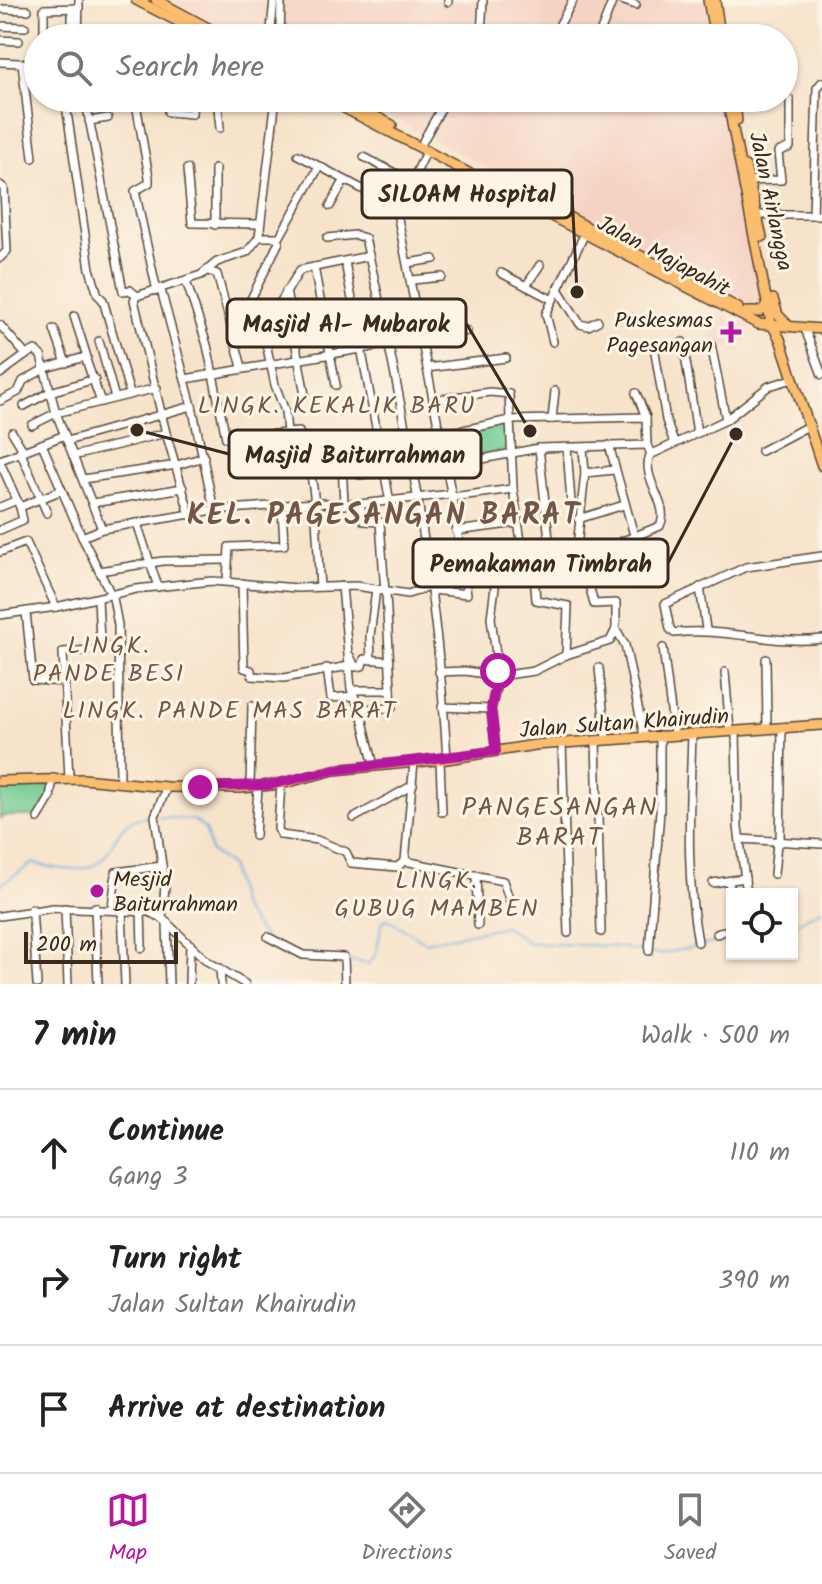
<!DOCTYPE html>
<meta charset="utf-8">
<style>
body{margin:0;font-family:Kalam,sans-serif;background:#f2f2f2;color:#222}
.controls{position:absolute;right:24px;bottom:24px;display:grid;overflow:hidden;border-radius:0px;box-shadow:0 2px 6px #0004}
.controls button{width:72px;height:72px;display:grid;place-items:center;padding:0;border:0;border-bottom:2px solid #e0e0e0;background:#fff;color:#222;font:40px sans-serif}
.scale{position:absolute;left:24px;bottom:20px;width:154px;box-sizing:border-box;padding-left:8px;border:4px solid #3b2a1e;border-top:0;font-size:22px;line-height:28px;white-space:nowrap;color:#3b2a1e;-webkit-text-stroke:6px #fcf5e5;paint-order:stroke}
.stop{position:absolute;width:24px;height:24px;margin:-18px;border:6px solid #b5179e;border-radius:50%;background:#fff}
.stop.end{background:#b5179e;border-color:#fff;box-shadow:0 2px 8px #0008}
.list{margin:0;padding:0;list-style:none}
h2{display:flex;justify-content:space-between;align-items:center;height:104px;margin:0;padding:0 32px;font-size:34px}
h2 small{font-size:26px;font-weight:400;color:#767676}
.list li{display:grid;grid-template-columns:52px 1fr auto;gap:24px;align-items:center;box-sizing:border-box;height:128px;padding:0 32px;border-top:2px solid #e0e0e0}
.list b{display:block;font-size:30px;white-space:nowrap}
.list p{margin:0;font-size:26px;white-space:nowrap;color:#767676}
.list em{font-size:26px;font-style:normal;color:#767676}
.icon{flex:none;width:44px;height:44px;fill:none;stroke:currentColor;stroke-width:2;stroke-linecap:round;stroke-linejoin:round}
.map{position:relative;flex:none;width:822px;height:984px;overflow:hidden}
.search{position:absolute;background:#fff;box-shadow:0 2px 6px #0004;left:24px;right:24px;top:24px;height:88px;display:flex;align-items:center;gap:20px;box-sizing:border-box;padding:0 28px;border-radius:44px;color:#767676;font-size:30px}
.sheet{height:488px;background:#fff}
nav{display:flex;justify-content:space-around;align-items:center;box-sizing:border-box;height:112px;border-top:2px solid #e0e0e0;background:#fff;font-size:22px;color:#767676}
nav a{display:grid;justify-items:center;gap:4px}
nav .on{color:#b5179e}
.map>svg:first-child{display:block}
</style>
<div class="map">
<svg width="822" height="984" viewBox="0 0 822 984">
<rect width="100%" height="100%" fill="#fcf5e5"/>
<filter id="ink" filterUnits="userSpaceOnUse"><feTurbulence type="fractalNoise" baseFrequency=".0125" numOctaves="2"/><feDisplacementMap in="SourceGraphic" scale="16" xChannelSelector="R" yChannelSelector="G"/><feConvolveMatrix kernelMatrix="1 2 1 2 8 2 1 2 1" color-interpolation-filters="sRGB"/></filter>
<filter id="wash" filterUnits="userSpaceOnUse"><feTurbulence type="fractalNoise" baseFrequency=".006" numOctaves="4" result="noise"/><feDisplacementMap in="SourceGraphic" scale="32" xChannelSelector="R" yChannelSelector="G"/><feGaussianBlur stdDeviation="1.8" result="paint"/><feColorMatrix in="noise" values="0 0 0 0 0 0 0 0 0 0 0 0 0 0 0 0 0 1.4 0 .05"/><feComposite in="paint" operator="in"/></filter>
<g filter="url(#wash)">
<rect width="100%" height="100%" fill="#f7e3ca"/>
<g fill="#f5d2c2">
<path d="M163 0H706L713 38H243L173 1V6Z"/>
<path d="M356 98H723L766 303 763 308H751Z"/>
<path d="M722 312 752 328 739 352 709 336Z"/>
</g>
<g fill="#72cc93" stroke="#567b58" stroke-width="2">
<path d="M508 422 510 449 478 457 472 431Z"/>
<path d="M51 785 50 797 37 816H2L0 820V789Z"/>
</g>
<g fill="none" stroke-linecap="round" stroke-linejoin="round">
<g stroke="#67addd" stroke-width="2">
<path d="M158 817 194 820 206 830 211 852 230 865 241 908 269 944 304 959 339 960"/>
<path d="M0 885 33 863C135 892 94 815 151 817"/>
<path d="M792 926 822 909"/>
<path d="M651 953 661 954 732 939"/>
<path d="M346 960 369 964 376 954 382 923 387 919 425 942 505 926 529 943 610 946 645 952"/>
</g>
</g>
</g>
<g filter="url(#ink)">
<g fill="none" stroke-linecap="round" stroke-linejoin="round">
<g stroke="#574638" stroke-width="10">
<g id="minor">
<path d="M621 0 636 5"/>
<path d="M448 2V0"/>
<path d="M0 9 28 10"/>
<path d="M560 24 573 0"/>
<path d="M0 26 25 27"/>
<path d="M481 35 483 0"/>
<path d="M44 38V9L79 8"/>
<path d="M72 38V9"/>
<path d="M78 38 79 0"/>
<path d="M270 38 274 0"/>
<path d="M280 38 281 0"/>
<path d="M598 38 613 0"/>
<path d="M0 40 19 41"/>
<path d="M0 62 38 64"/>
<path d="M22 63 33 158"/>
<path d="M65 98 90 269 98 295 103 300 130 394"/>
<path d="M85 98 123 291 130 290 137 296"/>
<path d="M135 98 149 177V183L135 191 157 291"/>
<path d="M217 98 220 128"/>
<path d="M557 102 589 98"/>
<path d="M168 112 192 114 193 98"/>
<path d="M89 121 108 118"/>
<path d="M423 141 447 98"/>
<path d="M427 150 397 213 452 497 467 594 433 590"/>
<path d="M298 155 398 208"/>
<path d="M364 157 412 182"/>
<path d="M187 169 192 223 260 224"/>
<path d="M215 169V225"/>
<path d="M744 181 781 180 778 152 790 147V100"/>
<path d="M0 185 4 188 7 251 0 258"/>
<path d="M330 206 344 181"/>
<path d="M758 215H822"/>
<path d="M813 215 817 88 822 82"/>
<path d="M259 237H277L279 242 250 301 259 311 275 385 285 411 287 433"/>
<path d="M279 238 319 167"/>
<path d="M327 238 355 235 365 238C405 410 437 583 447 759"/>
<path d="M345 262 390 502"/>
<path d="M408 263 434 259"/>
<path d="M314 267 336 385"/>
<path d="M208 271 217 274 242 367"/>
<path d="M501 273 553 300"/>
<path d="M412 280 442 277"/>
<path d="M186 281 207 345 226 438 299 432C318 477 316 535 320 587"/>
<path d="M526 286 540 265"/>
<path d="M558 289 580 324 588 326 598 321"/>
<path d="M161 290 192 406 214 510"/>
<path d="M286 291 305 395"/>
<path d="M259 311 273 314 300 270 369 256"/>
<path d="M417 311 458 305"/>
<path d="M74 316 87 357"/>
<path d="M0 325 26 355 35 350 41 356 56 413 102 529"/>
<path d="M54 329 66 363"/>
<path d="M805 329 822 375"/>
<path d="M99 341 115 398"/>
<path d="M553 342 546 314 585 233"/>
<path d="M683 342 697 433"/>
<path d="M711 344 726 420"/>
<path d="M655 352 666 420 674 443"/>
<path d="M427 368 506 358"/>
<path d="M0 374 26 355"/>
<path d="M185 379 467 331"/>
<path d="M636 393 646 417"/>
<path d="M434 400 490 392 509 394 513 489 523 554"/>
<path d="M0 401 18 392 23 381 46 368 85 357 101 402"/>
<path d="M24 406 50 392 95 379"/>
<path d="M552 419 555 391"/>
<path d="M32 425 56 413 157 388"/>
<path d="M12 432 23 450"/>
<path d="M440 435 510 420 646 417 647 445 651 454"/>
<path d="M67 441 192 406"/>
<path d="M42 444 82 537 113 598 118 625 120 782"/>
<path d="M609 445 634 535"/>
<path d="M539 448 550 548"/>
<path d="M567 448 571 502"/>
<path d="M20 451 47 513"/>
<path d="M761 451 810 425"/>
<path d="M73 456 166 433"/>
<path d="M0 460 65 435"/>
<path d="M0 462 20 507"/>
<path d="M342 462 344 505"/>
<path d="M446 466 539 448 647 445"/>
<path d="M585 473 614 470"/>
<path d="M359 475 384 473"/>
<path d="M83 479 177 465 204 457"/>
<path d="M452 497 513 489"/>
<path d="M93 503 183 488"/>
<path d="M360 504 364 521 380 522 385 593"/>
<path d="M0 507 17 500"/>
<path d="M190 515 166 433 134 300 137 296 201 275 217 262 247 252 259 237 276 98"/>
<path d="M578 519 624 505"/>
<path d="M137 523 158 587"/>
<path d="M0 530 23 520 20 507 62 490"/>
<path d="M456 531 517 523"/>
<path d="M82 537 102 529 214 510 315 503 360 504 452 494"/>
<path d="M577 547 585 473 583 448"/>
<path d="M532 551 536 600 568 606 566 655"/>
<path d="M0 552 26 542 56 607"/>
<path d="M822 556 746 567 665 604 670 629 674 633C724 627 772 645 822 639"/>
<path d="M486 562 495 587 491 618 499 676 491 709 496 751"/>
<path d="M462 567 550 548 603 549 660 526C671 505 640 478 650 455L726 420 769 386 793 379"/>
<path d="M99 571 163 561 227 560"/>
<path d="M227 581 229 547 284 545 282 506"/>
<path d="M242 583 244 668 251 670 252 676 284 678 349 666"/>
<path d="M342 586 351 689 360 709 374 766"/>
<path d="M700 587 706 629"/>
<path d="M26 612 33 680 65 682"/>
<path d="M0 615 56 607 136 589 212 581 297 588 356 586 408 594 432 586"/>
<path d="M616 629 625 645 644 736"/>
<path d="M663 648 674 734"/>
<path d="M350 656 355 667 362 666 364 659 389 661"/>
<path d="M766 659 767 728"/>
<path d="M371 660 370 636 376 589"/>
<path d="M327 668 331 698 354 696"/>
<path d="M599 668 606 738"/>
<path d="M439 672 465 671 499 676 534 671 566 655 610 641 616 629V603L594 604 585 569V548"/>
<path d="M725 672 730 731"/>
<path d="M352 690H391"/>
<path d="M442 707 491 709"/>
<path d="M360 709 392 708 386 593"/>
<path d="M736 731 738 827 747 894"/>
<path d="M692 734C690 804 685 872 698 942"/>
<path d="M596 740 601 932"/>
<path d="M562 742 568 933"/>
<path d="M440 760 442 812"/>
<path d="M69 779 63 652 105 649 104 643 100 642 98 598"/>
<path d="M281 784 278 829 281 835 317 840 346 852 351 863 397 867 405 861"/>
<path d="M250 787 252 706"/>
<path d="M38 818 50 798 53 778"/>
<path d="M354 818 413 785"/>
<path d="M255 836 258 786"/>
<path d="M740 839 822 844"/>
<path d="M780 843 782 727"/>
<path d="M405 861 503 881 514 913"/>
<path d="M405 861 414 762"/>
<path d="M774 874 777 843"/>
<path d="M476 875 478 925"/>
<path d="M729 882 732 898"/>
<path d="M713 883 745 878"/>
<path d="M95 907 98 984"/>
<path d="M65 908 68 984"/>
<path d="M112 908 116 872 162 866"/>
<path d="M32 909 37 984"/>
<path d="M122 909 125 984"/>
<path d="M141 910 142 948"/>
<path d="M0 916 53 908 149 912 162 918 207 961 245 984"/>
<path d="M162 918 165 886 155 816 167 787"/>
<path d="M167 923 169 984"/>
<path d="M717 934 732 928"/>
<path d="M268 937 303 955 344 957 345 984"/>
<path d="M649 951 660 811V735"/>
<path d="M220 968 221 984"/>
<path d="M189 984 190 944"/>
</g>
</g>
<g stroke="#574638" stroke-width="12">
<g id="major">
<path d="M136 0 210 38"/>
<path d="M156 0 227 38"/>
<path d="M708 0 715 38"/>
<path d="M715 0 719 28"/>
<path d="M325 98 758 324 822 329"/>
<path d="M340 98 392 125"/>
<path d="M727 98 771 323 780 339 822 466"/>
<path d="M734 98 737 120"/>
<path d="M745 166 762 237"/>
<path d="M561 213 738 308"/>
<path d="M773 299 778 315 786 323"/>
<path d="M746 312H760L769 303"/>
<path d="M0 781 83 779 167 787 241 788 281 784 334 770 447 759 535 745 822 725"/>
</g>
</g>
<use href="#minor" stroke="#fff" stroke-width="7"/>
<use href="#major" stroke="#fbbd6e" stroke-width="9"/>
</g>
</g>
<g fill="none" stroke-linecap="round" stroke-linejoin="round" filter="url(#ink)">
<path stroke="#b5179e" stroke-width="10" d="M200 787 269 785 334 770 496 751 491 709 498 671"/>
</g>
<g fill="#b5179e" stroke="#fcf5e5" stroke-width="3">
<path d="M727 320h8v8h8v8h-8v8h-8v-8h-8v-8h8z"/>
<circle cx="97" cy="891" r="8"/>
</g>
<g text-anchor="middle" stroke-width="6" stroke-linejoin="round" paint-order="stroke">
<g font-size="22" fill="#3b2a1e" stroke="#fcf5e5">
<text transform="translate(772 201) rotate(78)" y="8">Jalan Airlangga</text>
<text transform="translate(664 255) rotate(28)" y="8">Jalan Majapahit</text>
<text transform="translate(624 722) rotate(-4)" y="8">Jalan Sultan Khairudin</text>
</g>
<g font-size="22" fill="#3b2a1e" stroke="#fcf5e5" text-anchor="end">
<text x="713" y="327">Puskesmas<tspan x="713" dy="25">Pagesangan</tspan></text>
<text x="113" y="886" text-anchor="start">Mesjid<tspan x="113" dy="25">Baiturrahman</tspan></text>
</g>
<g font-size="24" letter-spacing="2" fill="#745649" stroke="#fcf5e5">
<text x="337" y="413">LINGK. KEKALIK BARU</text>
<text x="109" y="653">LINGK.<tspan x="109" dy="28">PANDE BESI</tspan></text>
<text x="230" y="718">LINGK. PANDE MAS BARAT</text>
<text x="437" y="888">LINGK.<tspan x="437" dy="28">GUBUG MAMBEN</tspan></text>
</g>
<g font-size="26" letter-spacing="2" fill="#745649" stroke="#fcf5e5">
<text x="560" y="815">PANGESANGAN<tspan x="560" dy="30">BARAT</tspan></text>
</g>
<g font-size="30" font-weight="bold" letter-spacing="2" fill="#745649" stroke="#fcf5e5">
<text x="384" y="524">KEL. PAGESANGAN BARAT</text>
</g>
</g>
<path fill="none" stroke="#3b2a1e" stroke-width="3" d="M577 292L572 194M530 431L466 323M137 430L229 454M736 434L668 563"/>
<g fill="#3b2a1e" stroke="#fcf5e5" stroke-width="3">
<circle cx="577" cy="292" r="8"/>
<circle cx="530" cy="431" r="8"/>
<circle cx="137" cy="430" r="8"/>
<circle cx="736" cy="434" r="8"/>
</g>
<g fill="#fcf5e5" stroke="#3b2a1e" stroke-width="3">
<rect x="362" y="170" width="210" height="48" rx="8"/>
<rect x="227" y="299" width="239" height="48" rx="8"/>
<rect x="229" y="430" width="252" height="48" rx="8"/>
<rect x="413" y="539" width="255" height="48" rx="8"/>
</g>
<g font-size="24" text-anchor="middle" font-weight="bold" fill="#3b2a1e">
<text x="467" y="202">SILOAM Hospital</text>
<text x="346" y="332">Masjid Al- Mubarok</text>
<text x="355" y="463">Masjid Baiturrahman</text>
<text x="541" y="572">Pemakaman Timbrah</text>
</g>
</svg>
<div class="controls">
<button><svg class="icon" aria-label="locate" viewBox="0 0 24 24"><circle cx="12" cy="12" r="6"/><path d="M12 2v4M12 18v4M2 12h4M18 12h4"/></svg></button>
</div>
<div class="scale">200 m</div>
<div class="stop" style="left:498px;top:671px"></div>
<div class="stop end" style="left:200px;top:787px"></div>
<div class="search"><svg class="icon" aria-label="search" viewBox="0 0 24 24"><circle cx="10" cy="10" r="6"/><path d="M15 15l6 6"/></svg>Search here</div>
</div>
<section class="sheet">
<h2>7 min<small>Walk · 500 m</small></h2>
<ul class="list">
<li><svg class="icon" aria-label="ahead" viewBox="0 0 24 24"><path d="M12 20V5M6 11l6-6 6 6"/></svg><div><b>Continue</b><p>Gang 3</p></div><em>110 m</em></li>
<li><svg class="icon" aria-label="right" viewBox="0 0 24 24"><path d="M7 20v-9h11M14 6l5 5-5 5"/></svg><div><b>Turn right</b><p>Jalan Sultan Khairudin</p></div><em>390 m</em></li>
<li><svg class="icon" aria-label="arrive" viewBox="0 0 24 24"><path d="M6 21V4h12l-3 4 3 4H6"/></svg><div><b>Arrive at destination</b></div></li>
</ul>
</section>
<nav>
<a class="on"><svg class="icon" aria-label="map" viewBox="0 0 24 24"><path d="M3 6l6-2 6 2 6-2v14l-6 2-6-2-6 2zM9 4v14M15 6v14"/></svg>Map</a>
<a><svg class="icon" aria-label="directions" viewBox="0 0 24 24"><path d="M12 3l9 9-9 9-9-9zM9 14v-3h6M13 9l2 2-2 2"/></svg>Directions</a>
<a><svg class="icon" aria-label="saved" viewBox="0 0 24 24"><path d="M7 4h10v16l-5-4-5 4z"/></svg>Saved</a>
</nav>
